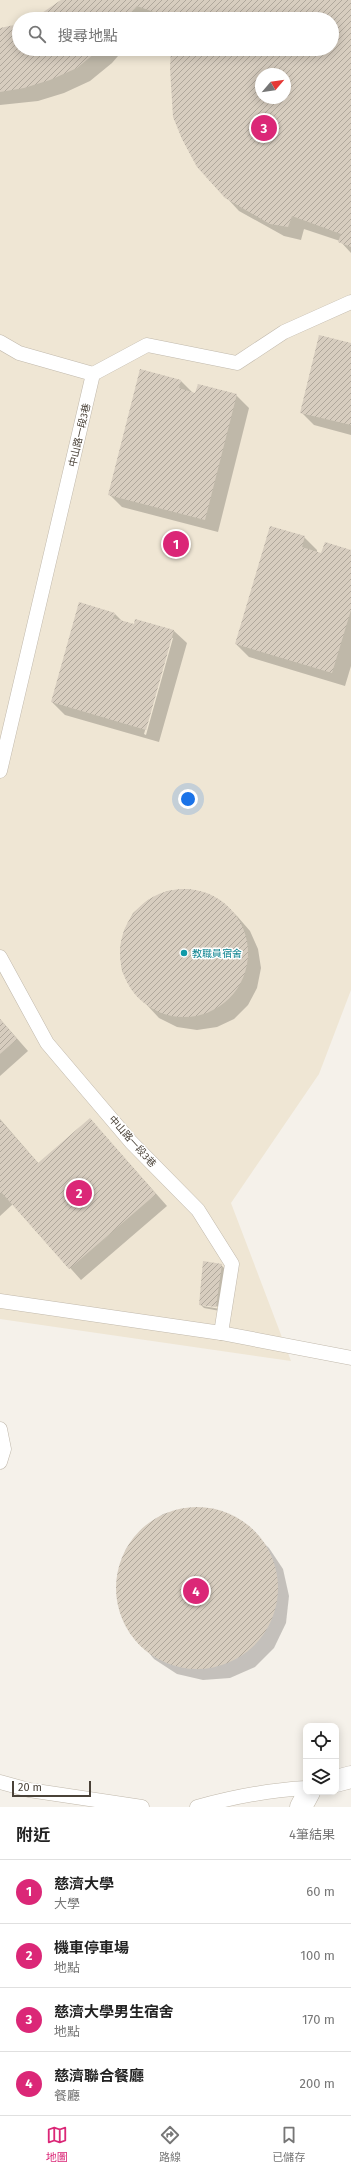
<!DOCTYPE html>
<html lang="zh-TW">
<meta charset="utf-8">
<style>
body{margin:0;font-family:"Fira Sans","Noto Sans TC",sans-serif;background:#f6f6f6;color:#222}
.controls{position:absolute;right:12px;bottom:12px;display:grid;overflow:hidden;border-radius:8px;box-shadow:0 2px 10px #0003}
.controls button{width:36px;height:36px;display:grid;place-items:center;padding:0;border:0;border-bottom:1px solid #e0e0e0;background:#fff;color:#222;font:20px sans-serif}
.compass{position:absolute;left:255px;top:68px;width:36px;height:36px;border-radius:50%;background:#fff;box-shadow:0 2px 10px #0003;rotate:61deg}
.scale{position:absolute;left:12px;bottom:10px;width:79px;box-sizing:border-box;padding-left:4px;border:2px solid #4a4238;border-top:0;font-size:11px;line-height:14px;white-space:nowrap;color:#4a4238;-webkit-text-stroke:3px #fff;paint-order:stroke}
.you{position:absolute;left:188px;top:799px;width:14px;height:14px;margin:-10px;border:3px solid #fff;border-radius:50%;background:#1a73e8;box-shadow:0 0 0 6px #1a73e833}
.badge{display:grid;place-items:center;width:26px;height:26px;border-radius:50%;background:#db2777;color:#fff;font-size:13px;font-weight:700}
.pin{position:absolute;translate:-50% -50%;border:2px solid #fff;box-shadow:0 1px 4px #0006}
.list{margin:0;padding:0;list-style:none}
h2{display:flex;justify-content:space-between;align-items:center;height:52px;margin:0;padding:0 16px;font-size:17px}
h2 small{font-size:13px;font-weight:400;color:#767676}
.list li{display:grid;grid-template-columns:26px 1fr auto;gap:12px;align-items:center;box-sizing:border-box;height:64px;padding:0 16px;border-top:1px solid #e0e0e0}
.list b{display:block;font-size:15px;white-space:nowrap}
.list p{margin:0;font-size:13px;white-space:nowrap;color:#767676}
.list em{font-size:13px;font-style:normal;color:#767676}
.icon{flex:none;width:22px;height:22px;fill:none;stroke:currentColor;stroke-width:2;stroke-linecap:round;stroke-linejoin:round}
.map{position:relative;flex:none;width:351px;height:1807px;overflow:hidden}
.search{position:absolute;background:#fff;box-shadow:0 2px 10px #0003;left:12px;right:12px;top:12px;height:44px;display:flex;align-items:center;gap:10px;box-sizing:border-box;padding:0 14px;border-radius:22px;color:#767676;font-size:15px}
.sheet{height:308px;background:#fff}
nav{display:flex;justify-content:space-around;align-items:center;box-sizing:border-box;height:56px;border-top:1px solid #e0e0e0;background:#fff;font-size:11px;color:#767676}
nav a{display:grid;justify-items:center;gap:2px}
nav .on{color:#db2777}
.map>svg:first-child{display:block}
</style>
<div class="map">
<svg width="351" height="1807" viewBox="0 0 351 1807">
<defs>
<pattern id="building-hatch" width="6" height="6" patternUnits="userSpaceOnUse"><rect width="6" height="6" fill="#d7cdbf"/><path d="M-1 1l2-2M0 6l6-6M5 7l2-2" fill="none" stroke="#b0a89c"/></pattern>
</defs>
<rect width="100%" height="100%" fill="#f5f1ea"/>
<path fill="#efe6d4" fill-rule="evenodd" d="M0 0H351V990L319 1074 231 1203 291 1361 0 1319ZM19 19H332V49H19ZM261 74H285V98H261Z"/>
<g fill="#0003" fill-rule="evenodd">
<path d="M62 0H351V253L340 241 304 229 301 240 284 236 239 211 226 197 172 49H332V19H157L150 17 149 19H35ZM261 74H285V98H261Z"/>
<path d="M19 25V49H124L112 63 90 81 64 93 38 101 0 105V29Z"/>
<path d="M351 344V435L314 425 301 412Z"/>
<path d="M181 381 193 393 236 395 249 408 218 532 122 507 109 494Z"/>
<path d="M304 537 317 550V553L322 554 351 551V666L345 686 249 657 236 644Z"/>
<path d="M115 614 123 622 135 625 136 620 174 631 187 643 159 742 65 715 52 702ZM171 638H173L146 735 144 734Z"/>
<path d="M187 889 206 893 223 903 237 916 250 931 258 949 261 968 257 988 248 1005 234 1019 217 1027 197 1030 177 1027 159 1018 146 1004 132 990 122 971 120 951 124 931 133 913 148 900 167 891Z"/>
<path d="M0 1019 28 1051 0 1076Z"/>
<path d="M0 1119 39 1164 90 1119 167 1206 81 1280 13 1204 0 1216Z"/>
<path d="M221 1265 225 1269 220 1307 203 1304V1306L220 1309V1311L204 1308 200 1304Z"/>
<path d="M188 1508 214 1509 238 1519 269 1548 283 1569 289 1596 286 1623 274 1648 255 1667 230 1678 203 1680 177 1674 154 1659 125 1624 117 1598 118 1572 126 1549 142 1529 163 1514Z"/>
</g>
<g fill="url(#building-hatch)" fill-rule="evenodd">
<path d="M61 0H351V247L338 242 341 234 292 216 288 227 270 224 225 198 197 167 182 139 173 117 170 68 171 49H332V19H173L137 6 125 19H33ZM261 74H285V98H261Z"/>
<path d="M19 24V49H100L77 68 50 80 24 88 0 92V28Z"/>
<path d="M319 335 351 343V425L300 413Z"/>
<path d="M140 369 181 380 179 388 195 393 198 384 237 394 205 520 108 495Z"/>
<path d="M270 526 305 536 302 547 321 553 325 542 351 550V610L332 673 235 644Z"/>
<path d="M79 602 115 613 113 618 134 624 135 619 174 630 146 730 51 702Z"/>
<circle cx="184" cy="953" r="64"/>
<path d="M0 1019 17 1039 0 1054Z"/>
<path d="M90 1118 156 1194 69 1269 2 1193 0 1194V1120L38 1163Z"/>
<path d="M203 1261 222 1264 216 1307 199 1305Z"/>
<circle cx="197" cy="1588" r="81"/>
</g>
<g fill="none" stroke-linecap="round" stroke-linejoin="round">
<g stroke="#c1b9ac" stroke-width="15">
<g id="service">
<path d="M0 342 19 353 93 374"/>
<path d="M0 771 93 374 147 345 237 363 284 332 351 302"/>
<path d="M0 957 47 1043 131 1142 198 1210 232 1264 221 1333 351 1358"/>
<path d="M0 1301 221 1333"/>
<path d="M0 1429 4 1449 0 1462"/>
<path d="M0 1782 29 1790 142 1807"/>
<path d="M197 1807C233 1797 269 1790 306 1788"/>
</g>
</g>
<g stroke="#c1b9ac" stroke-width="23">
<g id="minor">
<path d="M336 1781 351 1777"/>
<path d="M301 1807 309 1792"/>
</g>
</g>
<use href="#service" stroke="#fff" stroke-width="14"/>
<use href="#minor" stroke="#fff" stroke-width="22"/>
</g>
<circle fill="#0f9aa8" stroke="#fff" stroke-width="1.5" cx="184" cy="953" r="4"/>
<g text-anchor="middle" stroke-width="3" stroke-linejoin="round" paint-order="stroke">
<g font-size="10" fill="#4a4238" stroke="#fff">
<text transform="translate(79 435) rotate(-77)" y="4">中山路一段3巷</text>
<text transform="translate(133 1141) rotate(48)" y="4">中山路一段3巷</text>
</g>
<g font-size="10" fill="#0d838f" stroke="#fff" text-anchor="start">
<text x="192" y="957">教職員宿舍</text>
</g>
</g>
</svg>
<div class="controls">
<button><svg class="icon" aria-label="locate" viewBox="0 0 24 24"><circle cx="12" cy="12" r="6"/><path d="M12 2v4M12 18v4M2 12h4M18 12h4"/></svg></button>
<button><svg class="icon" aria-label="layers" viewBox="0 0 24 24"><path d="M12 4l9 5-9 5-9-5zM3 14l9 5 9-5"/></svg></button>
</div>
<svg class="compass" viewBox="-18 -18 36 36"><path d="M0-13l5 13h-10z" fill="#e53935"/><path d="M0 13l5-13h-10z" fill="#767676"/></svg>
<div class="scale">20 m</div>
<div class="you"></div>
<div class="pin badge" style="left:176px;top:544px">1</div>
<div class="pin badge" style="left:79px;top:1193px">2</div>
<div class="pin badge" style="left:264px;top:128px">3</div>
<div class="pin badge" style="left:196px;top:1591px">4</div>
<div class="search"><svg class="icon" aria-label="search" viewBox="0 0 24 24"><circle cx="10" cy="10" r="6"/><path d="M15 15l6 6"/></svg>搜尋地點</div>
</div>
<section class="sheet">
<h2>附近<small>4筆結果</small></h2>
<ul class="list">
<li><span class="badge">1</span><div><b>慈濟大學</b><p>大學</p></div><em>60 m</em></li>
<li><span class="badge">2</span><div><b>機車停車場</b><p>地點</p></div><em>100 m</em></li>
<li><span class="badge">3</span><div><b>慈濟大學男生宿舍</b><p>地點</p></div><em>170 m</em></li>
<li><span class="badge">4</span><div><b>慈濟聯合餐廳</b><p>餐廳</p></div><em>200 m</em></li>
</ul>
</section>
<nav>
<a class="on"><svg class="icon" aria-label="map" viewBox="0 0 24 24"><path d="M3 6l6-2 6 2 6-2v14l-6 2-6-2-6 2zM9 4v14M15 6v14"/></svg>地圖</a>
<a><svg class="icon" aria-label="directions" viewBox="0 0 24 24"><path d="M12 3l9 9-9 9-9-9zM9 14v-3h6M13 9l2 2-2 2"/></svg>路線</a>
<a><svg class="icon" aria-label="saved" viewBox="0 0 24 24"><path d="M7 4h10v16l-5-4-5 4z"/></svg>已儲存</a>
</nav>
